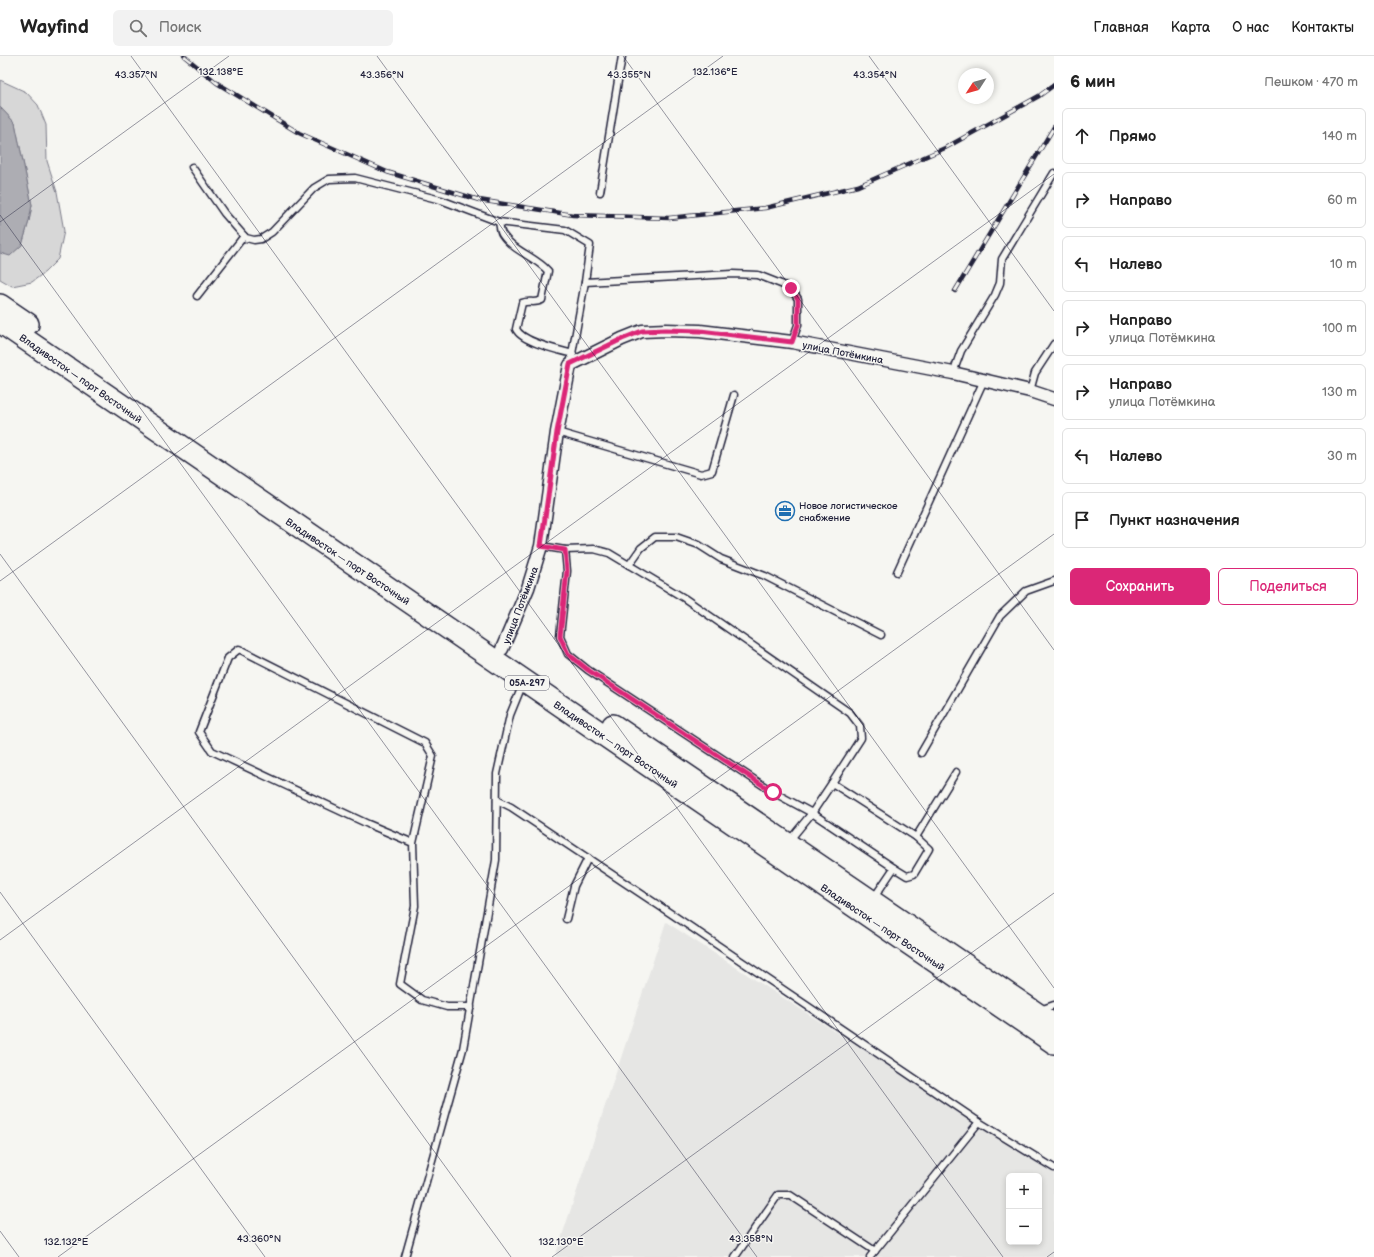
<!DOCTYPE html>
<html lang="ru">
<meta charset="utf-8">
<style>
body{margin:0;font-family:"Balsamiq Sans",sans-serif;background:#f2f2f2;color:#222}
.controls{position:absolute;right:12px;bottom:12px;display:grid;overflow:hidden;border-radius:6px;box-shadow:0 2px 6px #0003}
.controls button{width:36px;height:36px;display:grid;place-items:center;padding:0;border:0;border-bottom:1px solid #e0e0e0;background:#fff;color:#222;font:20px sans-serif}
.compass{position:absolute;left:958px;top:12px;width:36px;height:36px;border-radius:50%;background:#fff;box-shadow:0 2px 6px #0003;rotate:234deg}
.stop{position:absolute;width:12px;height:12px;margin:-9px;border:3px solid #db2777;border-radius:50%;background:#fff}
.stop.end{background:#db2777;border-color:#fff;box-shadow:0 1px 4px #0008}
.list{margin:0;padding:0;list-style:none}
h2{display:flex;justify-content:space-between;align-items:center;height:52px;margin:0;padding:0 16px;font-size:17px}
h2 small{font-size:13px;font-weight:400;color:#767676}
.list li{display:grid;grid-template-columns:26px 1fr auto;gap:12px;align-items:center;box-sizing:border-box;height:56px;margin:0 8px 8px;padding:0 8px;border:1px solid #e0e0e0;border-radius:6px}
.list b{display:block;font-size:15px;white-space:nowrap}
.list p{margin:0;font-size:13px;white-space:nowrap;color:#767676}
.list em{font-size:13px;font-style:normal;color:#767676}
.actions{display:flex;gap:8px;padding:12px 16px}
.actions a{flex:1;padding:9px 0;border:1px solid #db2777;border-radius:6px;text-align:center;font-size:14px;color:#db2777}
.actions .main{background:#db2777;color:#fff}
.icon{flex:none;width:22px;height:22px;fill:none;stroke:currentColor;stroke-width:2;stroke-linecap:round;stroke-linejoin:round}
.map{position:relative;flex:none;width:1054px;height:1201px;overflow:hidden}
header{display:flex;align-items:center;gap:24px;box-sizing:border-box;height:56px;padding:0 20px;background:#fff;border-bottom:1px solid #e0e0e0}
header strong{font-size:19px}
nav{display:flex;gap:22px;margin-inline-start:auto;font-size:14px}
.search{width:280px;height:36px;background:#f2f2f2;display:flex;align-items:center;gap:10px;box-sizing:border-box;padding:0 14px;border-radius:6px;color:#767676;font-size:15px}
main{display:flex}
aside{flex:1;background:#fff}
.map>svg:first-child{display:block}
</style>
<header>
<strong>Wayfind</strong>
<div class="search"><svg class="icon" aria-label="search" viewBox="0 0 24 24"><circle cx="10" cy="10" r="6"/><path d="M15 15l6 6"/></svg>Поиск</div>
<nav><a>Главная</a><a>Карта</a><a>О нас</a><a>Контакты</a></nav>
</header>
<main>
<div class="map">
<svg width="1054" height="1201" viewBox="0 0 1054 1201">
<rect width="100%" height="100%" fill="#f6f6f2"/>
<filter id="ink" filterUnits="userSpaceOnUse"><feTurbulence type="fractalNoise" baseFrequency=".025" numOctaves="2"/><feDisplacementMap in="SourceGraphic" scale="8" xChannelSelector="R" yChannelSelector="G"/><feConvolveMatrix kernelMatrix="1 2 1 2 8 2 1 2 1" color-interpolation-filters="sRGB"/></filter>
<g filter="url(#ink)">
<path fill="#e6e6e4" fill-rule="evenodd" d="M666 866 1054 1117V1201H555ZM1009 1120H1039V1186H1009Z"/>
<path fill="#d7d7d7" stroke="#7c7c89" d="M0 24 26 36 38 49 46 69 47 105 57 136 64 175 58 203 45 216 32 226 12 230 0 223V197L10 199 22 189 29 165 32 149 15 67 0 51Z"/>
<path fill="#adadb3" stroke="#757583" d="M0 51 15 67 32 149 29 165 22 189 10 200 0 197Z"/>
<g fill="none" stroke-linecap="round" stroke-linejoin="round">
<g stroke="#22223b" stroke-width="9">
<g id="service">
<path d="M192 111 224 157 244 180 246 182 254 184 261 183 272 176 314 132 329 123 355 122 441 144 499 166 565 174 590 189 585 226 570 309"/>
<path d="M600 136 622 0"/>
<path d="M499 166C500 170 500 175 502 178 513 195 536 201 548 215L542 244C535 248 529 244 522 247L516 273C522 286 558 294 573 298"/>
<path d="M585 226 732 218 758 219 791 232 798 243V269L792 286"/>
<path d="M197 240 244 180"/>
<path d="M953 317 961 295 995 239 1000 227 1002 203 1054 117"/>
<path d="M1030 335 1035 317 1054 288"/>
<path d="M557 376 701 418 712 415 734 339"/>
<path d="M541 490 565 494 594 493 609 497 684 542 850 657 860 670 861 682 832 727 812 757 789 785"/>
<path d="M565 494 567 515 560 580 568 598 588 614 773 736 812 757 894 812"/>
<path d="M629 509 641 492 655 481H676L699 489 721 503 765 520 881 579"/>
<path d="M897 516 984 324"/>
<path d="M921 697 1000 560 1026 535 1054 525"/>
<path d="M832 727 916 781 929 793 914 818 907 820 894 812 873 843"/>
<path d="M497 744 511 751 673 859 979 1066 1054 1112"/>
<path d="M916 781 956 716"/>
<path d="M413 787 368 768 212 695 199 676 228 602 239 593 425 687 433 700 413 787 415 850 400 928 422 944 447 951H471"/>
<path d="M566 863 574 830 588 802"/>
<path d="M1040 954 1054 949"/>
<path d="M405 1201 463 993 496 804 497 718 510 659 523 627"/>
<path d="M735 1201 778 1139H790L875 1195"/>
<path d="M870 1201 979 1066"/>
</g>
</g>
<g stroke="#22223b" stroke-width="15">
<path id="minor" d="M502 593 528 532 541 490 557 376 570 309 622 283 642 275 666 274 700 275 792 286 953 317 1030 335 1054 343"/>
</g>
<g stroke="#22223b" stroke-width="24">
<g id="trunk">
<path d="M0 249 28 268"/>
<path d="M0 266 1054 987"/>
<path d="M613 669 1054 969"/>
</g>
</g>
<use href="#service" stroke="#f6f6f2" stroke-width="6"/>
<use href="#minor" stroke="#f6f6f2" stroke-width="12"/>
<use href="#trunk" stroke="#f6f6f2" stroke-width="21"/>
<g stroke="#22223b" stroke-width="4.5">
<g id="rail">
<path d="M184 0 217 27 299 77 387 116 479 144 573 159 669 162 765 152 858 130 945 92 1039 40 1054 29"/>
<path d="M955 235 1054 71"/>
</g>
</g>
<use href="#rail" stroke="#f6f6f2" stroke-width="3" stroke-dasharray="9" stroke-linecap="butt"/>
</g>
</g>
<g fill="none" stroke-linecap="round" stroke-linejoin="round" filter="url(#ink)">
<path stroke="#db2777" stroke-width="5" d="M773 736 588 614 568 598 560 580 567 515 565 494 541 490 557 376 570 308 622 283 642 275 666 274 700 275 792 286 798 269V243L791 232"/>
</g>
<path fill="none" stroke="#22223b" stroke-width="1" stroke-opacity="0.45" d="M131 0 1003 1201M377 0 1054 932M623 0 1054 594M869 0 1054 255M0 159 757 1201M0 166 229 0M0 498 511 1201M0 525 723 0M0 836 265 1201M0 884 1054 118M0 1175 19 1201M58 1201 1054 478M552 1201 1054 837M1047 1201 1054 1196"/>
<defs>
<g id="office-ring" transform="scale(1)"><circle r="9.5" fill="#f6f6f2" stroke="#1f6fb2" stroke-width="1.5"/><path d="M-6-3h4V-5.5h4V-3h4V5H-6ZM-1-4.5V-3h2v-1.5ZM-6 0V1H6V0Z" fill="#1f6fb2"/></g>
</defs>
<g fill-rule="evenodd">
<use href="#office-ring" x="785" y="455"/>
</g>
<g text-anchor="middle" stroke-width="3" stroke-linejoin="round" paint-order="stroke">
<rect fill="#f6f6f2" stroke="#626272" stroke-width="1" x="505" y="620" width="44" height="14" rx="3"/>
<g font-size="9" font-weight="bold" fill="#22223b">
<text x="527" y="630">05А-297</text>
</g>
<g font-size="10" fill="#22223b" stroke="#f6f6f2">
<text transform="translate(843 296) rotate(11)" y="4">улица Потёмкина</text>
<text transform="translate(81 322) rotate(35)" y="4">Владивосток — порт Восточный</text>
<text transform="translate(348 505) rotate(34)" y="4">Владивосток — порт Восточный</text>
<text transform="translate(520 549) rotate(-69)" y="4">улица Потёмкина</text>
<text transform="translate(616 688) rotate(34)" y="4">Владивосток — порт Восточный</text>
<text transform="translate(883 871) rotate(34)" y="4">Владивосток — порт Восточный</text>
</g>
<g font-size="10" fill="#22223b" stroke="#f6f6f2" text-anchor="start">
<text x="799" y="453">Новое логистическое<tspan x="799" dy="12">снабжение</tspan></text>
</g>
</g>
<g font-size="10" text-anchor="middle" fill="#22223b" stroke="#f6f6f2" stroke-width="3" stroke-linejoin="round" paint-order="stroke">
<text x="221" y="19">132.138°E</text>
<text x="715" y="19">132.136°E</text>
<text x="136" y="22">43.357°N</text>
<text x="382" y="22">43.356°N</text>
<text x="629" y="22">43.355°N</text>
<text x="875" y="22">43.354°N</text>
<text x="259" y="1186">43.360°N</text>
<text x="751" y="1186">43.358°N</text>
<text x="66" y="1189">132.132°E</text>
<text x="561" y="1189">132.130°E</text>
</g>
</svg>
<div class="controls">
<button>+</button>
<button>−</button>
</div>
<svg class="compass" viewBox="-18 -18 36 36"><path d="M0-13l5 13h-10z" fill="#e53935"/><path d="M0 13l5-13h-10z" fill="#767676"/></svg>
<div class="stop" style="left:773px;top:736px"></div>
<div class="stop end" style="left:791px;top:232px"></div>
</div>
<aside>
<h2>6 мин<small>Пешком · 470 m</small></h2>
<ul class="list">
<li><svg class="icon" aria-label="ahead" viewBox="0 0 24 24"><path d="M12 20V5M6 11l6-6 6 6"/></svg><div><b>Прямо</b></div><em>140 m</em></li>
<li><svg class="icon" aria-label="right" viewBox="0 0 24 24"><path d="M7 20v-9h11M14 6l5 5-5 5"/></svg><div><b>Направо</b></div><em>60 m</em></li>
<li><svg class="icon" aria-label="left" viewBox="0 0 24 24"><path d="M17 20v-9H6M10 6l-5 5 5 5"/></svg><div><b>Налево</b></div><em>10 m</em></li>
<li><svg class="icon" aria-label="right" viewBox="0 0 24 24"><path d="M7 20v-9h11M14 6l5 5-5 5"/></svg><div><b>Направо</b><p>улица Потёмкина</p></div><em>100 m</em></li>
<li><svg class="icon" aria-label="right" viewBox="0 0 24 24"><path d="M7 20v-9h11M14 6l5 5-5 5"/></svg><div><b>Направо</b><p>улица Потёмкина</p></div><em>130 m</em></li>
<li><svg class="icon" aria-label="left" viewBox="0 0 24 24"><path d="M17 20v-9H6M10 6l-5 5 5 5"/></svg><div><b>Налево</b></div><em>30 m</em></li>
<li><svg class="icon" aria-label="arrive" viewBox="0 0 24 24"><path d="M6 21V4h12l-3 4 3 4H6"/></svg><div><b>Пункт назначения</b></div></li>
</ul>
<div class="actions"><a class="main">Сохранить</a><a>Поделиться</a></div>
</aside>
</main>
